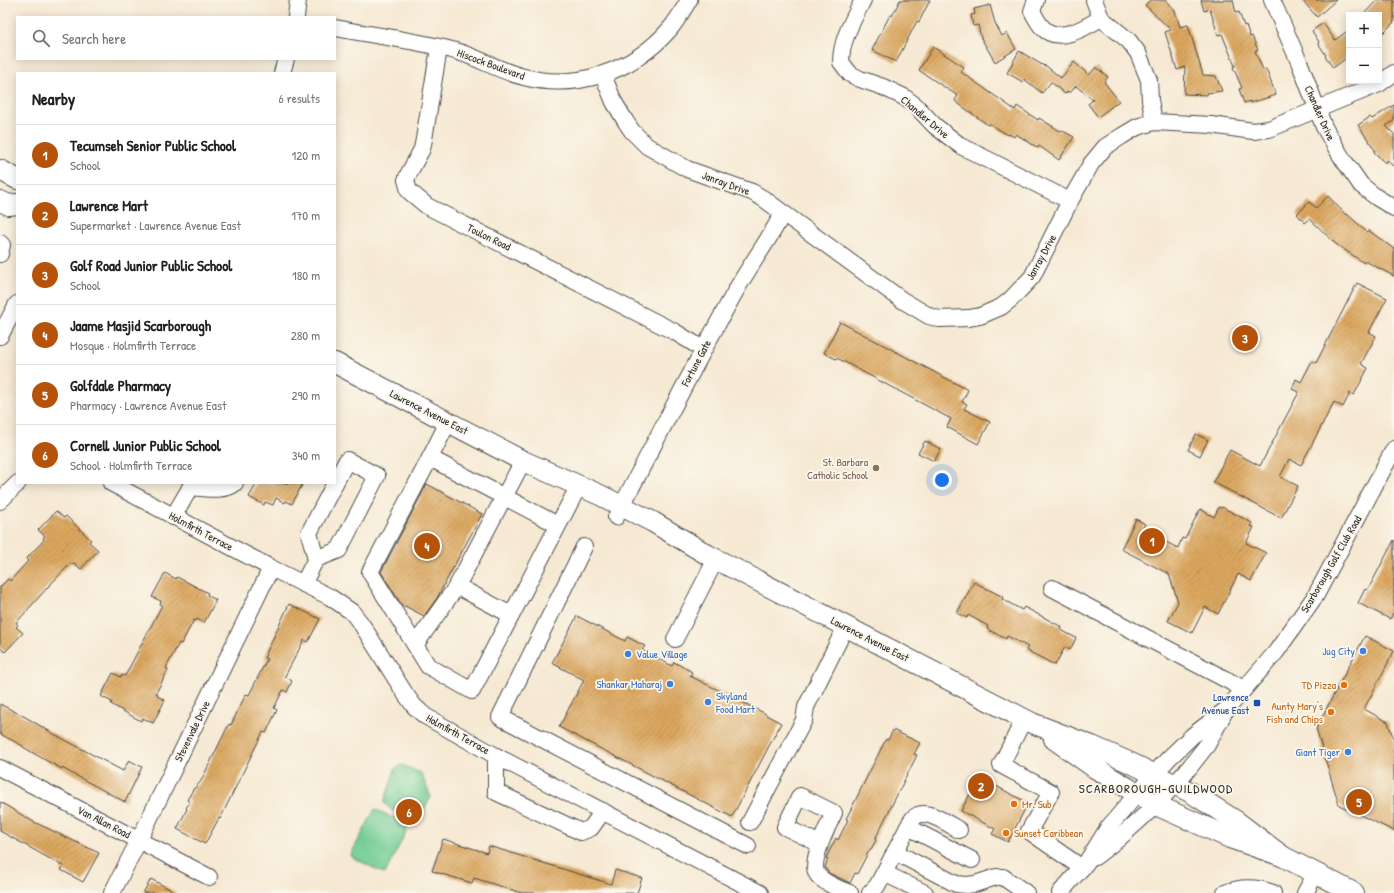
<!DOCTYPE html>
<meta charset="utf-8">
<style>
body{margin:0;font-family:"Patrick Hand",sans-serif;background:#f2f2f2;color:#202124}
.controls{position:absolute;right:12px;top:12px;display:grid;overflow:hidden;border-radius:0px;box-shadow:0 2px 10px #0003}
.controls button{width:36px;height:36px;display:grid;place-items:center;padding:0;border:0;border-bottom:1px solid #e0e0e0;background:#fff;color:#202124;font:20px sans-serif}
.you{position:absolute;left:942px;top:480px;width:14px;height:14px;margin:-10px;border:3px solid #fff;border-radius:50%;background:#1a73e8;box-shadow:0 0 0 6px #1a73e833}
.badge{display:grid;place-items:center;width:26px;height:26px;border-radius:50%;background:#b45309;color:#fff;font-size:13px;font-weight:700}
.pin{position:absolute;translate:-50% -50%;border:2px solid #fff;box-shadow:0 1px 4px #0006}
.list{margin:0;padding:0;list-style:none}
h2{display:flex;justify-content:space-between;align-items:center;height:52px;margin:0;padding:0 16px;font-size:17px}
h2 small{font-size:13px;font-weight:400;color:#757577}
.list li{display:grid;grid-template-columns:26px 1fr auto;gap:12px;align-items:center;box-sizing:border-box;height:60px;padding:0 16px;border-top:1px solid #e0e0e0}
.list b{display:block;font-size:15px;white-space:nowrap}
.list p{margin:0;font-size:13px;white-space:nowrap;color:#757577}
.list em{font-size:13px;font-style:normal;color:#757577}
.icon{flex:none;width:22px;height:22px;fill:none;stroke:currentColor;stroke-width:2;stroke-linecap:round;stroke-linejoin:round}
.map{position:relative;flex:none;width:1394px;height:893px;overflow:hidden}
.search{position:absolute;background:#fff;box-shadow:0 2px 10px #0003;left:16px;top:16px;width:320px;height:44px;display:flex;align-items:center;gap:10px;box-sizing:border-box;padding:0 14px;border-radius:0px;color:#757577;font-size:15px}
.panel{position:absolute;background:#fff;box-shadow:0 2px 10px #0003;left:16px;top:72px;width:320px;height:412px;border-radius:0px}
.map>svg:first-child{display:block}
</style>
<div class="map">
<svg width="1394" height="893" viewBox="0 0 1394 893">
<defs>
<pattern id="grass-dots" width="8" height="8" patternUnits="userSpaceOnUse"><rect width="8" height="8" fill="#73cd94"/><path d="M2 2h.1M6 6h.1" fill="none" stroke="#64b080" stroke-width="1.8" stroke-linecap="round"/></pattern>
<pattern id="building-hatch" width="6" height="6" patternUnits="userSpaceOnUse"><rect width="6" height="6" fill="#dca75f"/><path d="M-1 1l2-2M0 6l6-6M5 7l2-2" fill="none" stroke="#b3884f"/></pattern>
</defs>
<rect width="100%" height="100%" fill="#fbf7ec"/>
<filter id="ink" filterUnits="userSpaceOnUse"><feTurbulence type="fractalNoise" baseFrequency=".025" numOctaves="2"/><feDisplacementMap in="SourceGraphic" scale="8" xChannelSelector="R" yChannelSelector="G"/><feConvolveMatrix kernelMatrix="1 2 1 2 8 2 1 2 1" color-interpolation-filters="sRGB"/></filter>
<filter id="wash" filterUnits="userSpaceOnUse"><feTurbulence type="fractalNoise" baseFrequency=".012" numOctaves="4" result="noise"/><feDisplacementMap in="SourceGraphic" scale="16" xChannelSelector="R" yChannelSelector="G"/><feGaussianBlur stdDeviation="0.9" result="paint"/><feColorMatrix in="noise" values="0 0 0 0 0 0 0 0 0 0 0 0 0 0 0 0 0 1.4 0 .05"/><feComposite in="paint" operator="in"/></filter>
<g filter="url(#wash)">
<rect width="100%" height="100%" fill="#f6e9d3"/>
<path fill="url(#grass-dots)" stroke="#4f7c60" d="M402 765 421 773 431 797 421 815 409 819 390 809 384 803 395 769Z"/>
<path fill="#73cd94" stroke="#4f7c60" d="M375 809 409 826 385 874 350 856Z"/>
<g id="blocks">
<g fill="url(#building-hatch)">
<path d="M900 0H930L919 22 917 21 896 62 872 50 890 15 892 16Z"/>
<path d="M1150 0H1165L1175 11 1180 27 1188 25 1203 75 1216 76 1222 91 1207 93V95L1184 94 1185 67 1177 70 1165 32 1171 30 1145 5Z"/>
<path d="M1201 0H1233L1236 13 1239 12 1244 26 1246 25 1250 37 1252 36 1258 50 1255 51 1263 70 1266 69 1276 95 1250 103V101L1244 103 1239 89 1242 88 1233 67 1235 66 1222 34 1218 35 1210 9 1204 11Z"/>
<path d="M1302 0H1336L1317 17Z"/>
<path d="M1377 0H1394V22L1379 37V15H1363Z"/>
<path d="M990 5 995 23 1002 36 1007 33 1016 49 995 62 981 38 978 25 973 26 971 15 975 14 974 9Z"/>
<path d="M1323 23 1335 40 1349 30V56L1333 68 1325 56 1326 55 1318 43 1319 42 1312 31Z"/>
<path d="M933 47 964 67 961 72 1015 110 1017 106 1038 120 1039 118 1060 131 1061 130 1074 137 1059 160 1039 146 1038 148 1016 134 1014 137 1009 134 1008 135 990 124 988 125 956 102 955 100 958 96 920 71 919 70Z"/>
<path d="M1019 51 1044 66 1045 65 1061 78 1074 62 1089 75 1096 67 1108 77 1104 82 1119 101 1098 117 1088 104 1093 100 1076 86 1070 93 1068 91 1065 94 1051 82 1042 93 1024 79 1023 82 1007 73Z"/>
<path d="M1394 105V121L1386 126 1394 134V167L1387 160 1385 163 1374 152 1375 150 1358 125 1370 117 1372 119Z"/>
<path d="M1328 196 1346 215 1347 214 1367 232 1368 230 1394 249V276L1365 261 1364 263 1336 244 1310 219 1305 223 1297 214 1309 202 1316 208Z"/>
<path d="M1357 283 1387 298 1369 332 1376 336 1361 364 1368 368 1354 395 1350 393 1343 407 1334 402 1301 465 1289 459 1280 477 1298 486 1281 518 1213 482 1230 450 1260 466 1299 392 1292 389 1296 379 1301 382 1312 361 1316 363Z"/>
<path d="M840 322 968 390 962 402 967 404 964 409 990 422 978 444 947 427 951 419 837 358 836 359 824 353Z"/>
<path d="M1196 434 1208 440 1200 456 1188 450Z"/>
<path d="M925 441 941 449 934 461 918 453Z"/>
<path d="M257 483H303L292 504 286 501 285 503 276 498 273 505 265 502 264 505 249 497Z"/>
<path d="M427 484 482 514 437 598 424 616 405 606 403 607 381 572Z"/>
<path d="M1219 507 1222 508V507L1252 523 1250 526 1254 527 1246 543 1266 553 1251 581 1238 574 1218 614 1205 607 1192 633 1168 621 1178 602 1169 574 1121 549 1136 519 1145 524 1142 530 1178 548 1182 538 1185 539 1200 509 1214 517Z"/>
<path d="M56 511 64 518 66 516 91 540 89 542 98 550 81 569 74 563 72 564 71 563 48 587 16 623 18 625 16 627 23 633 5 652 0 648V587L8 579 10 581 28 561 26 559 44 540 43 538 45 536 38 530Z"/>
<path d="M1394 540V611L1390 619 1358 603 1365 589 1367 590 1371 584Z"/>
<path d="M165 573 176 579 177 577 208 593 207 595 216 600 204 623 197 619 196 621 194 620 181 644 179 643 166 668 168 670 156 693 158 694 157 696 165 700 153 723 143 718 141 721 128 714 111 704 112 702 101 696 113 673 121 677 122 675 125 676 162 605 160 604 161 601 152 597Z"/>
<path d="M974 582 1003 597 1002 599 1022 610 1024 607 1062 627 1061 630 1076 638 1070 650 1065 647 1055 665 1026 650 1028 647 1007 636 1006 639 987 629 988 626 968 615 967 618 957 613Z"/>
<path d="M289 604 320 619 308 642 304 640 285 676 292 681 287 692 283 690 274 708 277 710 266 733 263 732 248 762 220 819 219 818 205 844 177 829 187 809 186 808 190 802 187 800 194 788H195L201 781 229 724 231 725 246 694 249 695 267 659 264 658Z"/>
<path d="M577 616 625 641 627 637 645 646 642 650 672 666 674 662 692 672 690 676 766 714V715L781 723 732 817 559 727 584 680 552 663Z"/>
<path d="M1365 636 1394 651 1364 709 1388 722 1394 740V831L1339 805 1316 728Z"/>
<path d="M0 704 27 718 54 734 123 771 129 760 142 767 125 802 62 768V769L47 761 23 747V746L0 734Z"/>
<path d="M893 730 920 743 914 754 917 755 875 839 876 840 871 849H870L857 874 855 873 850 883 829 873 826 869 825 867 828 859 826 858 836 838 838 840 848 820 846 819 886 739 888 740Z"/>
<path d="M979 777 1028 803 1008 842 992 834 995 829 961 811Z"/>
<path d="M0 802 32 821 99 853 83 882 61 870 63 866 0 831Z"/>
<path d="M443 839 487 853 489 846 611 884 615 870 642 878 637 893H522L474 878 472 883 432 871Z"/>
<path d="M151 879 177 893H143Z"/>
</g>
</g>
</g>
<g filter="url(#ink)">
<use href="#blocks" fill-opacity="0" stroke="#494844" stroke-width="1"/>
<g fill="none" stroke-linecap="round" stroke-linejoin="round">
<g stroke="#494844" stroke-width="18">
<g id="minor">
<path d="M863 0C853 20 841 40 841 62L850 74 860 79 883 87 904 97 916 106 935 126 961 146 1070 201"/>
<path d="M1036 0 1032 11C1035 16 1038 23 1042 27 1058 45 1086 27 1101 18"/>
<path d="M1094 0 1101 18 1129 41 1138 53 1149 80 1150 100 1154 122"/>
<path d="M1272 0 1300 64 1324 127 1342 158 1361 185 1376 197 1394 208"/>
<path d="M296 17 298 0"/>
<path d="M335 28C372 35 411 40 448 49 475 55 498 71 524 77 577 91 633 71 669 30 677 21 683 10 689 0"/>
<path d="M439 48 424 139 422 149 409 173 406 180 409 191 427 206 675 332 703 349"/>
<path d="M282 73 286 59"/>
<path d="M603 75 614 102 626 122 632 131 647 146 687 169 752 192 764 199 902 300 929 316 939 319 969 318 980 316 1001 307 1010 300 1032 277 1070 201 1091 164 1105 147 1122 136 1137 127 1154 122 1211 125 1253 131 1269 129 1379 84 1394 73"/>
<path d="M0 243 2 245 0 254"/>
<path d="M0 336 17 304"/>
<path d="M448 422 430 458 370 572 428 666 472 691 575 493"/>
<path d="M430 458 558 525"/>
<path d="M111 483 271 568 330 597 352 612 362 625 406 695 414 706 425 716 496 756 760 893"/>
<path d="M190 487C202 488 227 492 235 483"/>
<path d="M0 501 18 483"/>
<path d="M173 517 193 483"/>
<path d="M616 517C657 439 696 361 739 285 753 261 770 238 783 213"/>
<path d="M584 547 500 717 748 846"/>
<path d="M303 584 316 559 339 550 377 476 347 460 309 533 316 559"/>
<path d="M1052 588 1244 689"/>
<path d="M511 615 457 586 523 461"/>
<path d="M675 639 716 559"/>
<path d="M415 645 457 586"/>
<path d="M1024 719 1001 765 1051 792 1029 831 1082 868"/>
<path d="M496 756V792L581 832 591 828 603 811"/>
<path d="M0 768 209 877"/>
<path d="M750 822 804 720 806 707 846 626"/>
<path d="M908 827C910 822 913 817 918 815 929 810 950 825 959 830"/>
<path d="M820 844 785 827 800 796 834 813C828 826 811 858 816 872 819 881 841 890 850 893"/>
<path d="M1095 857 1117 840 1156 805 1189 768 1207 745 1223 715"/>
<path d="M972 860 908 827 895 852 956 884 967 885 975 884 996 877H1003L1026 893"/>
<path d="M884 873 925 893"/>
<path d="M112 893 139 840 271 568"/>
<path d="M870 893 877 886 895 852"/>
<path d="M1060 893 1086 863 1108 828 1154 774 1169 758 1192 736 1227 709 1276 652 1316 595 1394 449"/>
<path d="M1225 893C1241 886 1257 887 1273 893"/>
<path d="M1305 893 1316 873"/>
</g>
</g>
<g stroke="#494844" stroke-width="22">
<g id="major">
<path d="M0 170 17 179"/>
<path d="M0 201 9 205 17 204"/>
<path d="M335 363 523 461 600 495 653 522 708 555 1032 723 1092 746 1133 764 1190 792 1236 821 1282 856"/>
<path d="M1054 739 1095 768 1156 805 1230 838 1282 856 1354 893"/>
</g>
</g>
<use href="#minor" stroke="#fff" stroke-width="16"/>
<use href="#major" stroke="#fff" stroke-width="20"/>
</g>
</g>
<circle fill="#8d6e63" stroke="#fbf7ec" stroke-width="1.5" cx="876" cy="468" r="4"/>
<g fill="#3f7fe0" stroke="#fbf7ec" stroke-width="1.5">
<circle cx="1363" cy="651" r="4"/>
<circle cx="628" cy="654" r="4"/>
<circle cx="670" cy="684" r="4"/>
<circle cx="708" cy="702" r="4"/>
<circle cx="1348" cy="752" r="4"/>
</g>
<g fill="#e8710a" stroke="#fbf7ec" stroke-width="1.5">
<circle cx="1344" cy="685" r="4"/>
<circle cx="1331" cy="712" r="4"/>
<circle cx="1014" cy="804" r="4"/>
<circle cx="1006" cy="833" r="4"/>
</g>
<rect fill="#1a4fb4" stroke="#fbf7ec" stroke-width="1.5" x="1253" y="699" width="8" height="8" rx="2"/>
<g text-anchor="middle" stroke-width="3.5" stroke-linejoin="round" paint-order="stroke">
<g font-size="11" fill="#2b2b2b" stroke="#fbf7ec">
<text transform="translate(491 64) rotate(20)" y="4">Hiscock Boulevard</text>
<text transform="translate(1320 113) rotate(66)" y="4">Chandler Drive</text>
<text transform="translate(925 117) rotate(40)" y="4">Chandler Drive</text>
<text transform="translate(726 183) rotate(20)" y="4">Janray Drive</text>
<text transform="translate(489 237) rotate(26)" y="4">Toulon Road</text>
<text transform="translate(1041 257) rotate(-61)" y="4">Janray Drive</text>
<text transform="translate(696 363) rotate(-62)" y="4">Fortune Gate</text>
<text transform="translate(429 412) rotate(27)" y="4">Lawrence Avenue East</text>
<text transform="translate(201 531) rotate(28)" y="4">Holmfirth Terrace</text>
<text transform="translate(1331 564) rotate(-60)" y="4">Scarborough Golf Club Road</text>
<text transform="translate(870 639) rotate(27)" y="4">Lawrence Avenue East</text>
<text transform="translate(192 731) rotate(-64)" y="4">Stevenvale Drive</text>
<text transform="translate(458 734) rotate(29)" y="4">Holmfirth Terrace</text>
<text transform="translate(104 822) rotate(27)" y="4">Van Allan Road</text>
</g>
<g font-size="11" fill="#785e54" stroke="#fbf7ec" text-anchor="end">
<text x="868" y="466">St. Barbara<tspan x="868" dy="13">Catholic School</tspan></text>
</g>
<g font-size="11" fill="#366cbe" stroke="#fbf7ec" text-anchor="end">
<text x="1355" y="655">Jug City</text>
<text x="636" y="658" text-anchor="start">Value Village</text>
<text x="662" y="688">Shankar Maharaj</text>
<text x="716" y="700" text-anchor="start">Skyland<tspan x="716" dy="13">Food Mart</tspan></text>
<text x="1340" y="756">Giant Tiger</text>
</g>
<g font-size="11" fill="#c56008" stroke="#fbf7ec" text-anchor="end">
<text x="1336" y="689">TD Pizza</text>
<text x="1323" y="710">Aunty Mary's<tspan x="1323" dy="13">Fish and Chips</tspan></text>
<text x="1022" y="808" text-anchor="start">Mr. Sub</text>
<text x="1014" y="837" text-anchor="start">Sunset Caribbean</text>
</g>
<g font-size="11" fill="#164399" stroke="#fbf7ec" text-anchor="end">
<text x="1249" y="701">Lawrence<tspan x="1249" dy="13">Avenue East</tspan></text>
</g>
<g font-size="13" letter-spacing="1" fill="#2b2b2b" stroke="#fbf7ec">
<text x="1156" y="793">SCARBOROUGH–GUILDWOOD</text>
</g>
</g>
</svg>
<div class="controls">
<button>+</button>
<button>−</button>
</div>
<div class="you"></div>
<div class="pin badge" style="left:1152px;top:541px">1</div>
<div class="pin badge" style="left:981px;top:786px">2</div>
<div class="pin badge" style="left:1245px;top:338px">3</div>
<div class="pin badge" style="left:427px;top:546px">4</div>
<div class="pin badge" style="left:1359px;top:802px">5</div>
<div class="pin badge" style="left:409px;top:812px">6</div>
<div class="search"><svg class="icon" aria-label="search" viewBox="0 0 24 24"><circle cx="10" cy="10" r="6"/><path d="M15 15l6 6"/></svg>Search here</div>
<section class="panel">
<h2>Nearby<small>6 results</small></h2>
<ul class="list">
<li><span class="badge">1</span><div><b>Tecumseh Senior Public School</b><p>School</p></div><em>120 m</em></li>
<li><span class="badge">2</span><div><b>Lawrence Mart</b><p>Supermarket · Lawrence Avenue East</p></div><em>170 m</em></li>
<li><span class="badge">3</span><div><b>Golf Road Junior Public School</b><p>School</p></div><em>180 m</em></li>
<li><span class="badge">4</span><div><b>Jaame Masjid Scarborough</b><p>Mosque · Holmfirth Terrace</p></div><em>280 m</em></li>
<li><span class="badge">5</span><div><b>Golfdale Pharmacy</b><p>Pharmacy · Lawrence Avenue East</p></div><em>290 m</em></li>
<li><span class="badge">6</span><div><b>Cornell Junior Public School</b><p>School · Holmfirth Terrace</p></div><em>340 m</em></li>
</ul>
</section>
</div>
